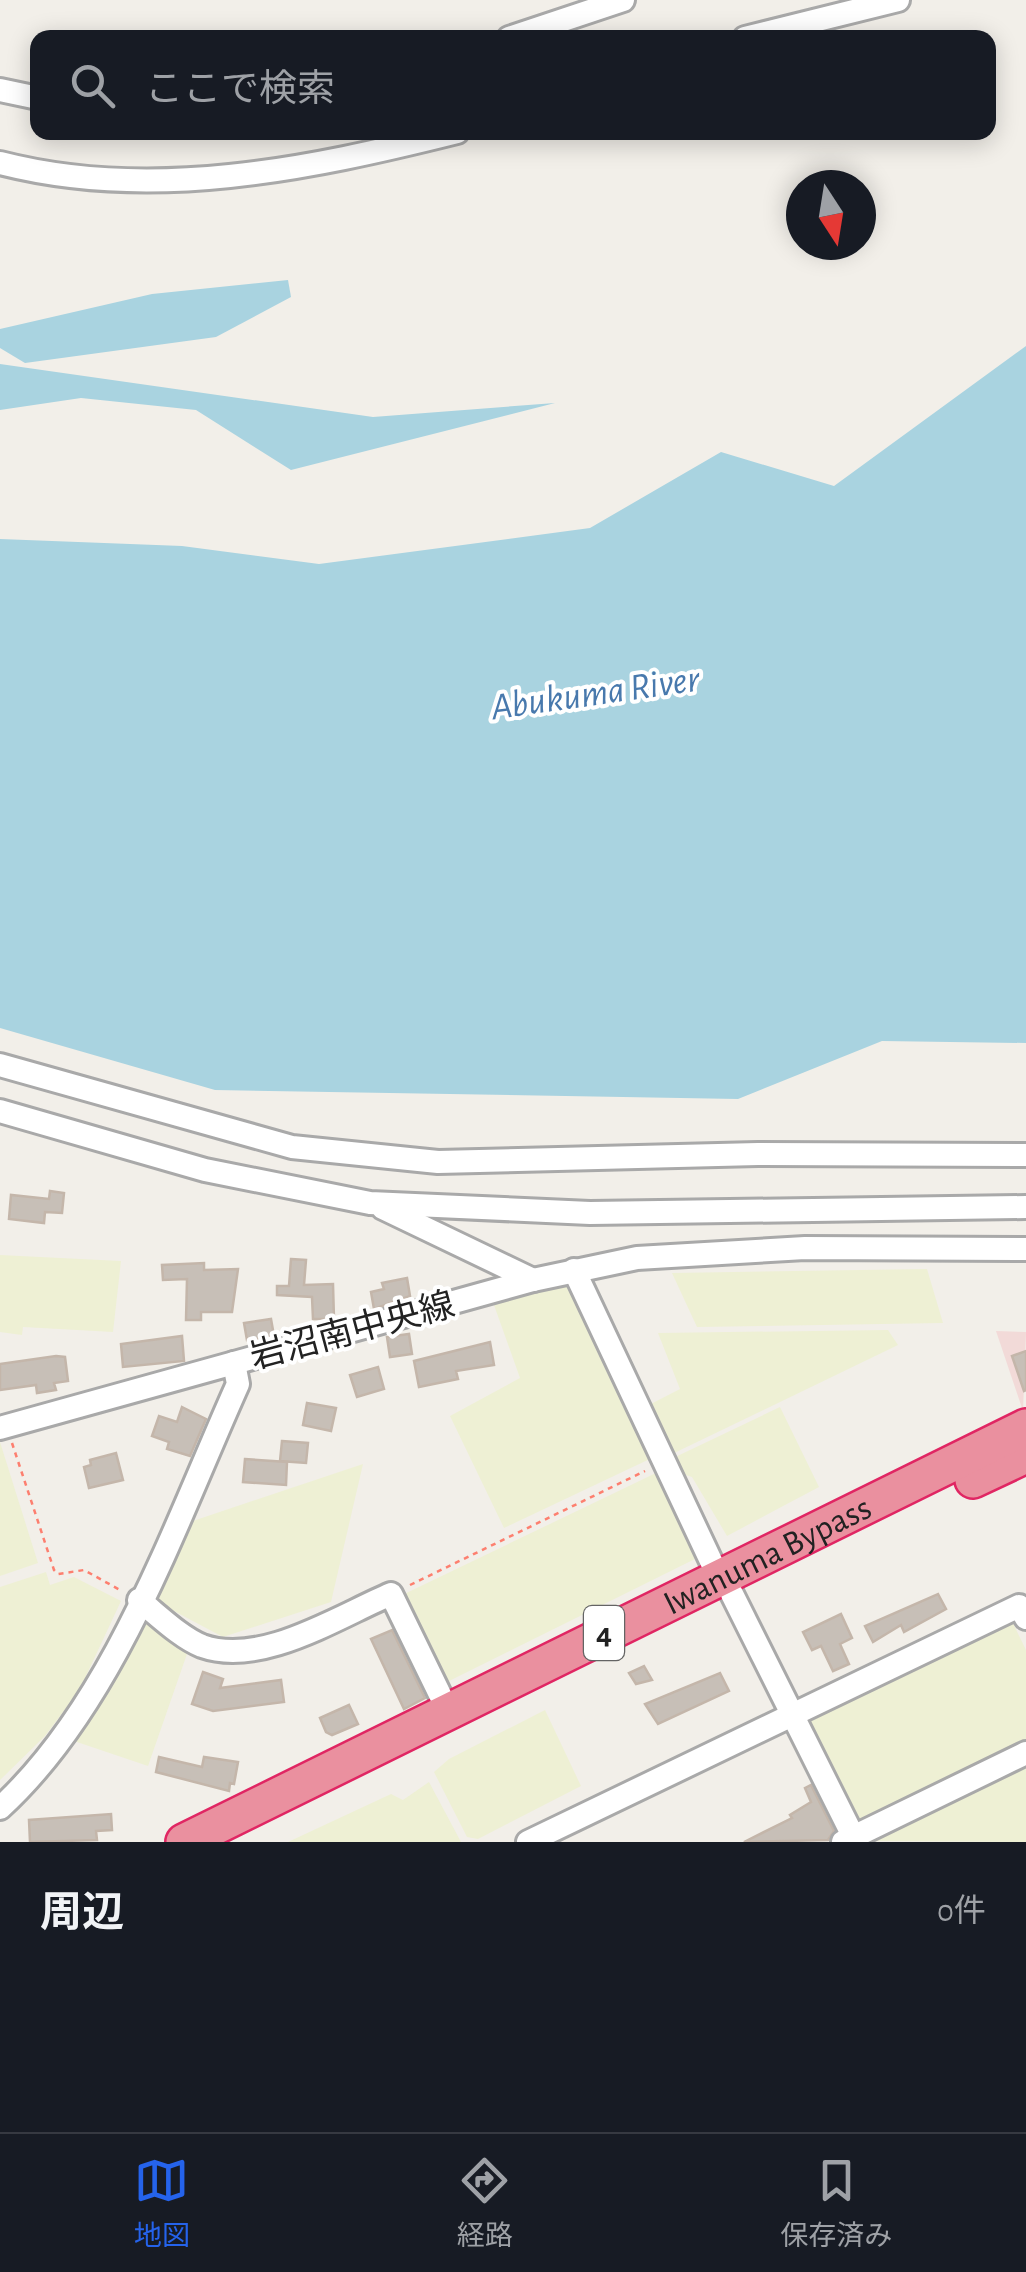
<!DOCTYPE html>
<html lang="ja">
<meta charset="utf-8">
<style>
body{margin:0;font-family:"Alegreya Sans","Noto Sans JP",sans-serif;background:#20242c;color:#f1f3f6}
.compass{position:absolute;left:786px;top:170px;width:90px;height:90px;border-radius:50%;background:#171b24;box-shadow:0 5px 25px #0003;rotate:168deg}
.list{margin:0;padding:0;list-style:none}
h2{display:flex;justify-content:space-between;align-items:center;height:130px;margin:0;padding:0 40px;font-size:42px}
h2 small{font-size:32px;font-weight:400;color:#9ea1a6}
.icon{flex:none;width:55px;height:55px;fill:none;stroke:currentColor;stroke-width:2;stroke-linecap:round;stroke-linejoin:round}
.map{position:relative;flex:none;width:1026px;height:1842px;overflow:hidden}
.search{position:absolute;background:#171b24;box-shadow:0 5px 25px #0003;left:30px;right:30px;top:30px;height:110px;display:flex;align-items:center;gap:25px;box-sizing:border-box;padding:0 35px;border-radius:20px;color:#9ea1a6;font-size:38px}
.sheet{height:290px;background:#171b24}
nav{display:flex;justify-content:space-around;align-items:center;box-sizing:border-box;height:140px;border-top:2px solid #363941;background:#171b24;font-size:28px;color:#9ea1a6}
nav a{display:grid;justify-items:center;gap:5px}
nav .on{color:#2563eb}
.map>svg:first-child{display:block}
</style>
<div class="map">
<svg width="1026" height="1842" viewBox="0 0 1026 1842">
<rect width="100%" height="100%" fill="#f2efe9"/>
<path fill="#f2dad8" d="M996 1331 1026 1332 1023 1411Z"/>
<g fill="#eef0d4">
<path d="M0 1255 121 1261 113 1332 23 1327 22 1335 0 1332Z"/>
<path d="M927 1269 943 1323 697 1327 672 1273Z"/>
<path d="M567 1283 654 1457 504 1528 450 1416 520 1378 494 1305Z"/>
<path d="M888 1330 898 1345 668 1456 645 1407 680 1389 658 1333Z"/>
<path d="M780 1407 819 1487 727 1536 692 1477 676 1472 669 1460Z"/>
<path d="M0 1442 38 1563 0 1576Z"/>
<path d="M363 1464 331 1602 223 1637 157 1602 154 1589 181 1525Z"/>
<path d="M658 1472 701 1556 443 1684 398 1597Z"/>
<path d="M46 1572 50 1585 74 1577 121 1601 79 1691 45 1736 0 1780V1587Z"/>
<path d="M139 1617 188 1651 148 1766 74 1741 103 1693Z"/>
<path d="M1010 1617 1026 1650V1739L855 1822 804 1716Z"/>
<path d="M545 1710 581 1786 478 1839 467 1837 434 1772 449 1759Z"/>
<path d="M1026 1767V1842L867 1841Z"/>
<path d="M429 1782 461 1842H288L391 1794 403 1800Z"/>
</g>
<g fill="#a9d3e0">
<path d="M288 280 291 297 216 337 25 363 0 348V329L152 294Z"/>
<path d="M1026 346V1043L882 1041 738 1099 215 1090 0 1028V539L182 546 319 564 590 528 721 452 834 486Z"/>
<path d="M0 364 373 417 555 403 291 470 196 410 81 398 0 410Z"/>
</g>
<g fill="#c7bfb7" stroke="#c4b6aa" stroke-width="2.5">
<path d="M50 1191 64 1193 62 1213 45 1212 44 1223 9 1219 11 1195 49 1199Z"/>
<path d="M291 1259 306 1260 304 1285 333 1284 334 1319H313L312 1297 277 1295V1286H289Z"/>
<path d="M204 1263V1270L238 1269 232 1312H201V1320H186L187 1279 163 1280 162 1265Z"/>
<path d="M407 1278 410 1296 374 1309 371 1292 384 1289 382 1283Z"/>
<path d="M271 1319 274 1336 247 1340 244 1323Z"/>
<path d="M409 1334 412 1354 390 1357 387 1337Z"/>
<path d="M182 1336 184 1361 123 1367 121 1344Z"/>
<path d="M490 1342 494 1365 456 1371 458 1379 419 1387 414 1361Z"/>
<path d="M1026 1351V1390L1024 1391 1012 1356Z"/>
<path d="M56 1356 65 1357 68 1381 54 1383 56 1390 37 1393 36 1385 0 1390V1364Z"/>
<path d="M378 1367 384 1389 357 1397 350 1375Z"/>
<path d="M307 1403 336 1408 331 1431 303 1425Z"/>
<path d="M182 1407 206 1419 190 1456 167 1449 169 1442 152 1436 159 1416 177 1422Z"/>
<path d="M282 1441 308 1443 306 1463 280 1461Z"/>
<path d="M116 1453 123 1480 89 1488 84 1467 91 1465 90 1460Z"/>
<path d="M245 1459 287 1462 286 1485 243 1482Z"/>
<path d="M938 1594 946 1609 904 1632 901 1625 873 1642 865 1626Z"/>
<path d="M841 1614 852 1638 840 1644 849 1664 833 1671 821 1646 812 1650 803 1632Z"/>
<path d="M392 1630 425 1698 404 1709 371 1639Z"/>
<path d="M644 1666 652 1680 636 1684 629 1673Z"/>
<path d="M203 1672 223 1679 220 1688 281 1680 284 1702 213 1711 192 1704Z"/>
<path d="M720 1673 729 1691 658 1724 645 1704Z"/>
<path d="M349 1705 358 1724 332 1735 326 1732 320 1718Z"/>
<path d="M159 1757 202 1767 204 1757 238 1762 234 1784 230 1783 229 1791 156 1772Z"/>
<path d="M811 1785 834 1831 828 1840 744 1842 792 1818 790 1815 811 1802 805 1788Z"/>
<path d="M111 1814 112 1830 96 1831 97 1840 30 1842 29 1820Z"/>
</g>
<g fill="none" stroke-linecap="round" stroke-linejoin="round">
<g stroke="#a9a9a9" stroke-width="28">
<g id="minor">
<path d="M509 38 623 0"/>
<path d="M745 38 898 0"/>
<path d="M0 90 38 98"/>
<path d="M0 163C151 202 309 169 457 132"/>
<path d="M0 1065 292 1147 438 1162 758 1154 1026 1155"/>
<path d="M0 1111 205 1170 370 1203 590 1213 1026 1207"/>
<path d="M383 1208 533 1280"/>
<path d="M574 1270 719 1578"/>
<path d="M0 1428 533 1280 637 1258 805 1248 1026 1249"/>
<path d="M732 1594 856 1842"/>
<path d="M139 1600C158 1615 180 1637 202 1646 261 1667 337 1617 391 1594L448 1711"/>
<path d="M0 1808C114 1704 175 1524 238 1384L234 1363"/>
<path d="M528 1842 1019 1606 1026 1618"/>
<path d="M843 1842 1026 1753"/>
</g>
</g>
<g stroke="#e02663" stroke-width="40">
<g id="highway">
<path d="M973 1480 1026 1455"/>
<path id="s1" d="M184 1842 1026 1427"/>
</g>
</g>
<g stroke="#fd7f6f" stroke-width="2.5" stroke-dasharray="5 5" stroke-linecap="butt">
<path d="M12 1443 54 1570 58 1574 84 1570 120 1590"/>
<path d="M410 1585 645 1471"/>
</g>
<use href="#minor" stroke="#fff" stroke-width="22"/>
<use href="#highway" stroke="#ea909f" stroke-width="35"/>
</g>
<g text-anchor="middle" stroke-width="8" stroke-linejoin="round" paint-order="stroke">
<rect fill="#fff" stroke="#646464" stroke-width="2.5" x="584" y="1606" width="40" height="54" rx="8"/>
<g font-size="32" font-weight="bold" fill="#222">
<text x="604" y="1644">4</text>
</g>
<g font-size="35" fill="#222" stroke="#fff">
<text transform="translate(352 1330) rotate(-15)" y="12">岩沼南中央線</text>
<text dy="12" stroke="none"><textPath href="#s1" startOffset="650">Iwanuma Bypass</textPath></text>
</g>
<g font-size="38" font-style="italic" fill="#4879ad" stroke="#fff">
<text transform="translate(595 692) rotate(-8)" y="13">Abukuma River</text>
</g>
</g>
</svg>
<svg class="compass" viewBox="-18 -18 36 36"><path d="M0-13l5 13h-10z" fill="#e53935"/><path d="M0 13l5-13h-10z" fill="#9ea1a6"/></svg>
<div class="search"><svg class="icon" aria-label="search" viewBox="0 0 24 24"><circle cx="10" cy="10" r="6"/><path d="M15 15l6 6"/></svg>ここで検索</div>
</div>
<section class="sheet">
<h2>周辺<small>0件</small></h2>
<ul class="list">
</ul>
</section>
<nav>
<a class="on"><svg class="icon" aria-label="map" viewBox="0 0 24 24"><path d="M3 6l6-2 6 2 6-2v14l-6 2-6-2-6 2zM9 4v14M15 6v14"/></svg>地図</a>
<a><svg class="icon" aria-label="directions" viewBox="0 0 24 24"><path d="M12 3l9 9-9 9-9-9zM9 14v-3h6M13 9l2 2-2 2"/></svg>経路</a>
<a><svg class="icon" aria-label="saved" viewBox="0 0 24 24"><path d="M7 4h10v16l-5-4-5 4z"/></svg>保存済み</a>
</nav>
